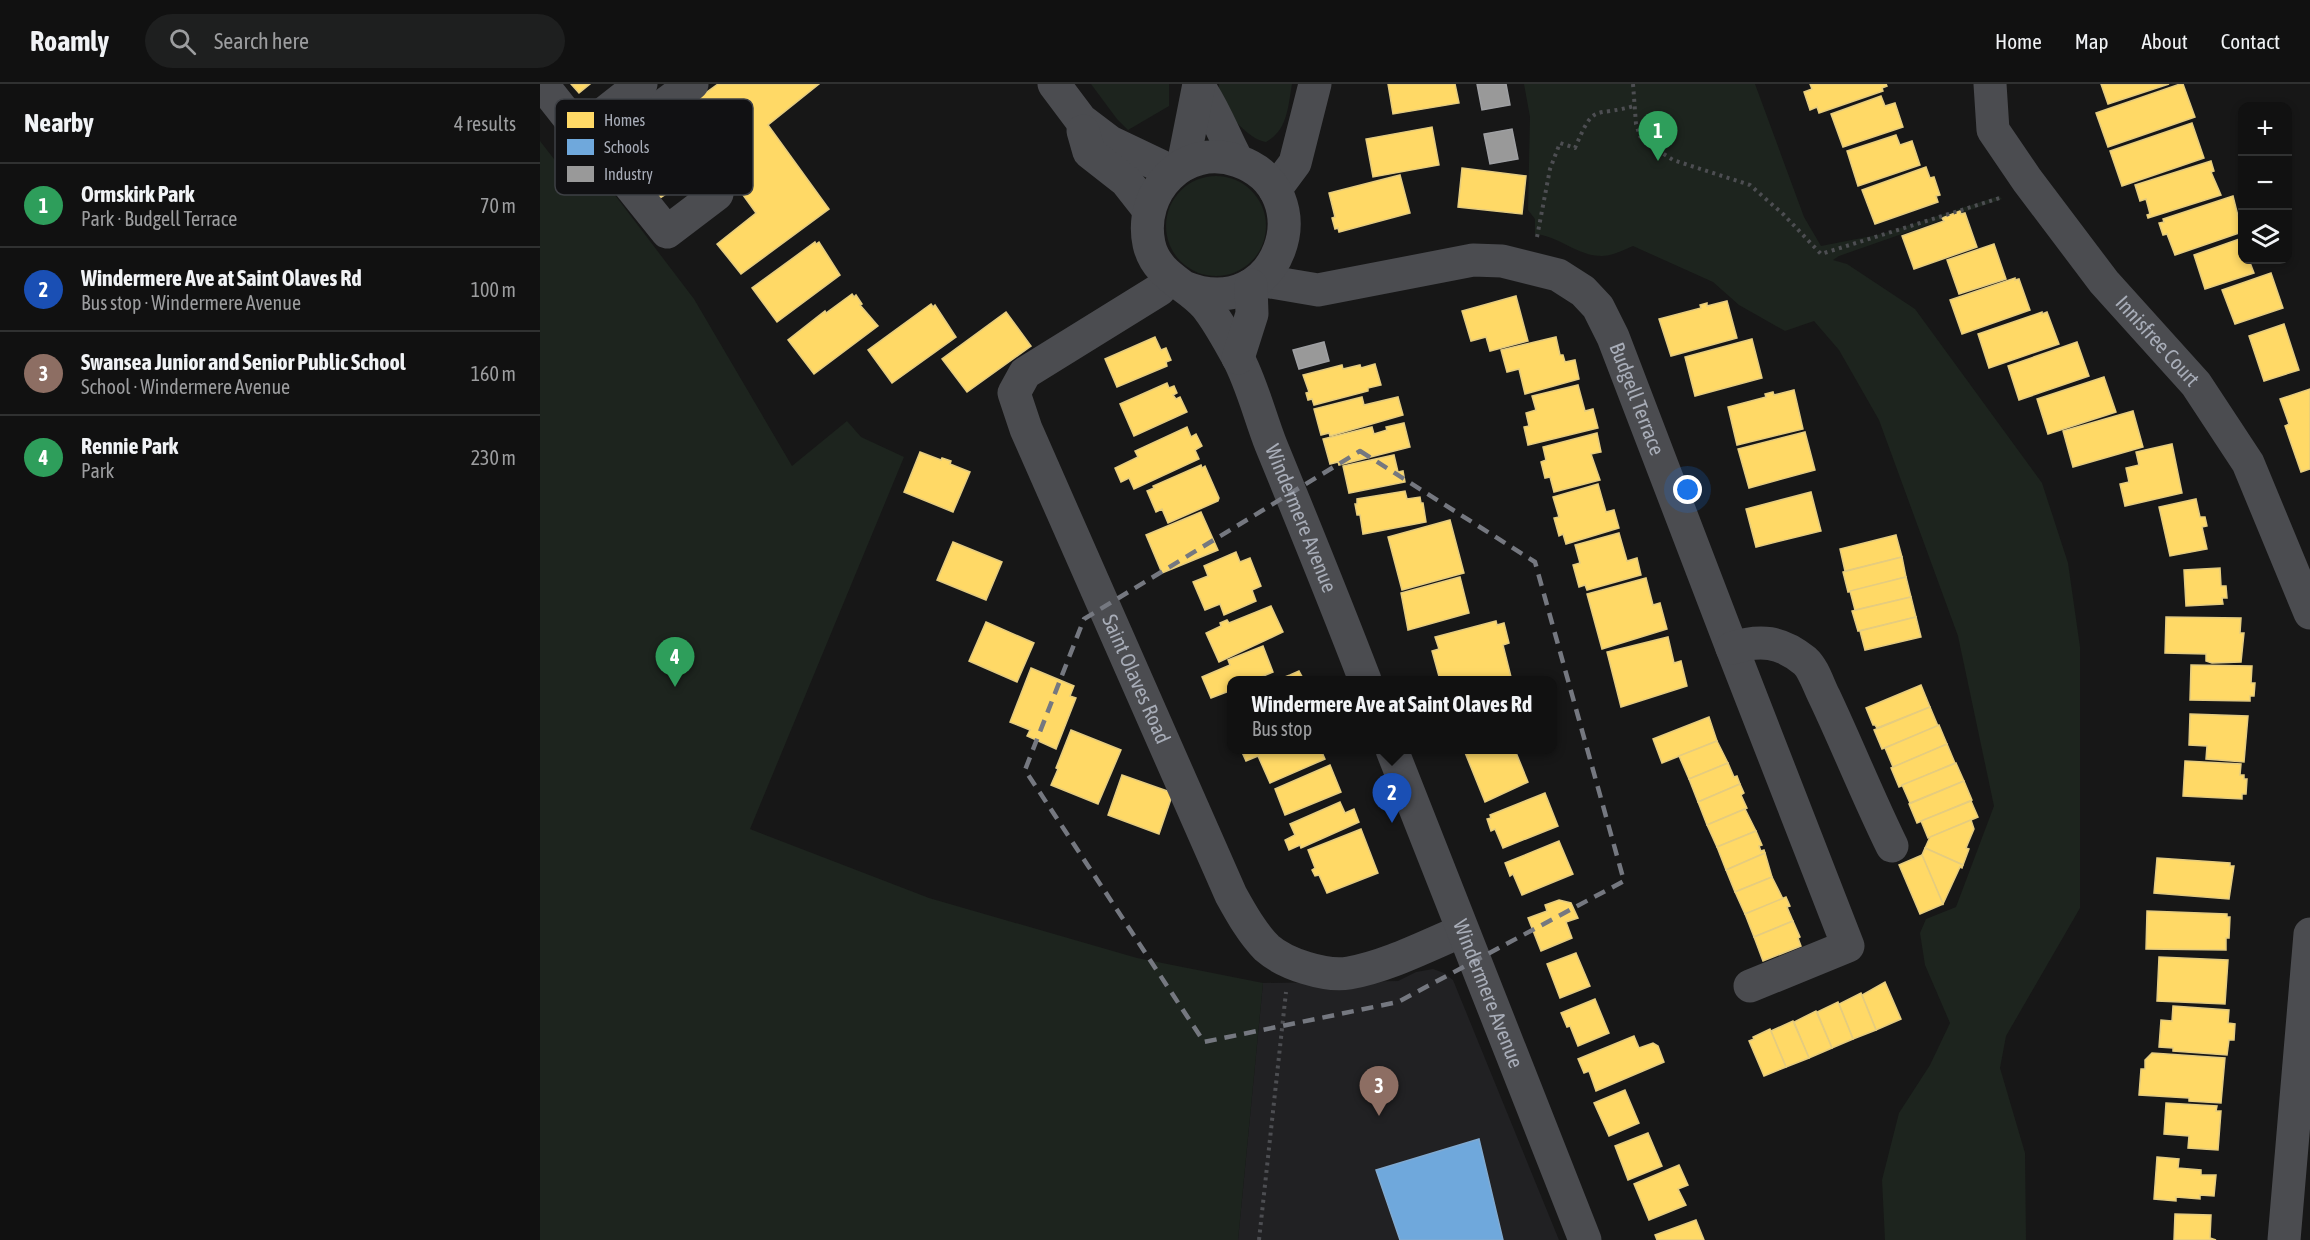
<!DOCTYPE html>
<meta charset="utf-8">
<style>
body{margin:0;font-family:"Asap Condensed",sans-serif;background:#1e1f1f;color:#f1f3f6}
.controls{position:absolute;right:18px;top:18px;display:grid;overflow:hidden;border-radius:12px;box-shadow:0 3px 9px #0003}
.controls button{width:54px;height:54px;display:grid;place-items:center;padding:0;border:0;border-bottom:2px solid #303131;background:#111;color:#f1f3f6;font:30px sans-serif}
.you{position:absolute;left:1148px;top:406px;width:21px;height:21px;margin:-15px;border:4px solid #fff;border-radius:50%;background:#1a73e8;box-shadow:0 0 0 9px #1a73e833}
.badge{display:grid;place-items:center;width:39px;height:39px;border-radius:50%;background:#db2777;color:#fff;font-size:20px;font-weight:700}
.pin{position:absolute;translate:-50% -50px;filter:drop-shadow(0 2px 3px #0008)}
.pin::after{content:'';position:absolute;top:32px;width:21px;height:18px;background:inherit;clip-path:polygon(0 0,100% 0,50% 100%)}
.popup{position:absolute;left:687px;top:592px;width:330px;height:78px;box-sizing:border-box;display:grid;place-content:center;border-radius:12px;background:#111;filter:drop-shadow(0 2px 4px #0005);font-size:20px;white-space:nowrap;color:#9c9d9f}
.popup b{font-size:22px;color:#f1f3f6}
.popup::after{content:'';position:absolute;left:50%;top:100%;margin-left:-12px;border:12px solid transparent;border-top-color:#111}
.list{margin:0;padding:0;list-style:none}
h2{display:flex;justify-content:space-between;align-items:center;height:78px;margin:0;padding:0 24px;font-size:26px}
h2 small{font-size:20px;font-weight:400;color:#9c9d9f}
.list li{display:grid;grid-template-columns:39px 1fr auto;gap:18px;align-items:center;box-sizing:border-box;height:84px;padding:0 24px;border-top:2px solid #303131}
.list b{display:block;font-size:22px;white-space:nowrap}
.list p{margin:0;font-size:20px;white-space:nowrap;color:#9c9d9f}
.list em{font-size:20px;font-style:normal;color:#9c9d9f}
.icon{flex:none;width:33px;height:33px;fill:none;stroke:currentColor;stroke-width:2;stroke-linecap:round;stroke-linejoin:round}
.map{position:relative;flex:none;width:1770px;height:1156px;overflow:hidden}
header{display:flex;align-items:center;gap:36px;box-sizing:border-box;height:84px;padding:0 30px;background:#111;border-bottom:2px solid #303131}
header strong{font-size:28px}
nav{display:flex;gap:33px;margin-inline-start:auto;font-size:21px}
.search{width:420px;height:54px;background:#1e1f1f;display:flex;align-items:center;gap:15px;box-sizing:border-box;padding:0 21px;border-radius:33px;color:#9c9d9f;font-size:22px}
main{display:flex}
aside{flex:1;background:#111}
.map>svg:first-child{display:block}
</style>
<header>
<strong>Roamly</strong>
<div class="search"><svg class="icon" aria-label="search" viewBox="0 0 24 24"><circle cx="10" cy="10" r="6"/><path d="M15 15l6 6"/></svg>Search here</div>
<nav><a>Home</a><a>Map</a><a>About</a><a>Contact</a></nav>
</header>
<main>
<aside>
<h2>Nearby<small>4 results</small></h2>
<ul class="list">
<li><span class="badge" style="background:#2e9e5b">1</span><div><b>Ormskirk Park</b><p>Park · Budgell Terrace</p></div><em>70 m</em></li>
<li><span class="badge" style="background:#1a4fb4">2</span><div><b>Windermere Ave at Saint Olaves Rd</b><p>Bus stop · Windermere Avenue</p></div><em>100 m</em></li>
<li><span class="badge" style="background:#8d6e63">3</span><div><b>Swansea Junior and Senior Public School</b><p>School · Windermere Avenue</p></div><em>160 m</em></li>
<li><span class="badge" style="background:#2e9e5b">4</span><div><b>Rennie Park</b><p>Park</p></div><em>230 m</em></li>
</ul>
</aside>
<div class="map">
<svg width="1770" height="1156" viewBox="0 0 1770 1156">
<rect width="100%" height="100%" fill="#171717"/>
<path fill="#212123" d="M893 885 904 889 913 896 1019 1156H698L723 899 858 897 876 888Z"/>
<g fill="#1d241e">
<path d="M551 0H629V22L588 46 577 35Z"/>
<path d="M679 0H752C748 22 748 46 726 58 710 56 687 31 681 15 679 11 679 4 679 0Z"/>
<path d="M984 0H1215L1264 133 1281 162 1342 150 1459 112 1462 115 1299 172 1293 176 1307 180 1375 225 1502 399 1528 479 1540 563V824L1466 952 1460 984 1485 1069 1486 1156H1345L1342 1096 1359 1029 1390 981 1410 939 1385 881 1380 849 1386 835 1416 823 1454 722 1418 552 1339 336 1299 266 1274 237 1245 247 1199 221 1173 198 1093 162C1084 166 1071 172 1062 172 1037 172 1019 152 995 150V135L988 126 990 33Z"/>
<path d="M0 57 21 84 43 69 154 215 252 382 307 337 321 353 364 373 210 745 389 814 597 874 723 899 698 1156H0Z"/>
<circle cx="676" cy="142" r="50"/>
</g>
<g fill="#ffd966" stroke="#e5cc7f" stroke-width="1.5">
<path d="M31 0H50L39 9Z"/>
<path d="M178 0H279L228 41 289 125 201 190 177 160 216 129 178 76 120 114 85 67Z"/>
<path d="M848 0H915L919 19 853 30Z"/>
<path d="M1270 0H1346L1347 2 1342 4 1343 7 1279 29 1277 23 1270 26 1264 8 1272 5Z"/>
<path d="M1561 0H1629L1568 20Z"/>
<path d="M1640 0H1643L1655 33 1568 63 1556 29Z"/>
<path d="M1341 12 1345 22 1355 19 1363 43 1303 63 1291 30Z"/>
<path d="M1652 39 1664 74 1582 102 1570 67Z"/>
<path d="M892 43 899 81 833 93 826 55Z"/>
<path d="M1356 51 1360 61 1372 57 1380 81 1318 102 1307 67Z"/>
<path d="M1671 77 1674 87 1671 88 1681 111 1608 134 1607 131 1610 130 1606 115 1600 117 1595 101Z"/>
<path d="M1386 83 1390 94 1394 93 1400 111 1396 112 1398 118 1335 140 1322 106Z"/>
<path d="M922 84 986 92 982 130 918 123Z"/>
<path d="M860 91 870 129 799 148 798 144 795 145 792 134 795 133 789 109Z"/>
<path d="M1693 112 1702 148 1635 171 1627 150 1623 151 1619 139 1624 138 1623 135Z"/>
<path d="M1420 127 1421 130 1425 129 1437 163 1374 185 1362 152 1404 137 1402 134Z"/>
<path d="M1702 154V176H1709L1714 189 1665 205 1654 171Z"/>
<path d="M275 158 276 160 279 158 300 191 237 238 212 204Z"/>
<path d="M1454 160 1466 195 1419 210 1407 176Z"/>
<path d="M1731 189 1743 224 1695 240 1682 206Z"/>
<path d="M1475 194V196L1479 195 1490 226 1422 250 1410 216Z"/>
<path d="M312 210 314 213 316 211 322 220 320 221 338 242 274 290 248 256 285 227 286 229Z"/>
<path d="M976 212 988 257 950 267 946 253 931 257 922 227Z"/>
<path d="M1187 217 1197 254 1131 272 1119 235 1161 224 1160 221 1167 219V222Z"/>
<path d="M391 220 393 223 395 221 416 253 352 299 328 266Z"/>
<path d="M466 228 491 262 427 308 402 275Z"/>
<path d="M1502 228V230L1507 228 1519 260 1449 284 1438 250Z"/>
<path d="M1744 240 1759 286 1724 297 1709 252Z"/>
<path d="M615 253 621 266 626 264 631 276 626 278 627 282 577 303 565 275Z"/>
<path d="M1016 253 1020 271H1023L1025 278 1035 276 1039 295 985 310 979 285 967 288 961 266Z"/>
<path d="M1212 255 1222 294 1155 312 1145 273Z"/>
<path d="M1537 258 1549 292 1479 316 1468 282Z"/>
<path d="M835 280 841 301 828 304V307L774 321 772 315 768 316 766 309 769 308 763 291 802 281 803 285 820 281 821 284Z"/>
<path d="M1564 293 1576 328 1508 350 1497 315Z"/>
<path d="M627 299 629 304 634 302 637 309 633 311 636 315 640 313 647 328 594 352 580 320Z"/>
<path d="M1038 301 1045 327 1053 325 1058 344 988 361 984 343 989 342 986 329 996 326 992 312Z"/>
<path d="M1770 305V385L1761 388 1745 342 1749 340 1740 315Z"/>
<path d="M1254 306 1263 345 1197 361 1188 323 1226 313 1225 310 1233 308 1234 311Z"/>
<path d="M822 313 824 321 858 313 863 331 790 352 789 349 781 351 774 325Z"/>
<path d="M1593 327 1603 363 1533 383 1523 347Z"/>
<path d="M864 339 870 363 799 381 798 378 790 380 783 355 832 343 834 350 847 346 846 343Z"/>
<path d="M647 343 651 353 656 350 662 362 655 366 659 375 594 405 589 394 581 398 575 384 598 373 595 367Z"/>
<path d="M1265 348 1275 386 1209 404 1198 365Z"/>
<path d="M1057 349 1061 368 1051 370 1060 396 1014 408 1010 393 1005 394 1001 378 1006 376 1003 363Z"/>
<path d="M1632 360 1642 409 1585 422 1580 400 1589 398 1586 384 1599 381 1596 368Z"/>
<path d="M380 368 401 376 402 374 411 377 410 380 430 388 413 428 364 408Z"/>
<path d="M854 371 858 388 863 387 865 398 809 409 803 382Z"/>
<path d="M661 381 662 384 665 382 679 414 678 417 628 439 622 425 616 428 607 407 614 404 613 402Z"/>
<path d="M1058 400 1066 428 1074 426 1079 444 1026 460 1023 450 1019 452 1014 434 1019 433 1013 413Z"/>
<path d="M865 407 867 415 880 413 881 419H883L886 438 823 450 820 431H817L815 420H817V415Z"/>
<path d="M1271 408 1281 447 1216 463 1206 425Z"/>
<path d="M1656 415 1660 433H1665L1667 442 1662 443 1667 465 1630 472 1619 423Z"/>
<path d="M661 428 678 466 622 489 606 451Z"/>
<path d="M910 436 924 489 862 506 848 453Z"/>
<path d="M1079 449 1087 477 1097 474 1101 491 1047 506 1045 501 1039 503 1033 481 1040 479 1035 461Z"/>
<path d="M1356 451 1362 473 1305 487 1300 465Z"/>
<path d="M413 458 462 478 446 516 397 496Z"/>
<path d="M696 468 700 478 710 474 721 502 712 506 716 517 684 531 680 520 665 526 653 498 668 492 664 482Z"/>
<path d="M1362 473 1366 493 1308 508 1303 488Z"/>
<path d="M1680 484 1681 502H1686L1687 514H1682L1683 520 1646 522 1644 486Z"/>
<path d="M920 493 929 529 868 546 861 509Z"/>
<path d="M1366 493 1371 513 1315 526 1310 507Z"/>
<path d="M1106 494 1113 521 1120 519 1127 545 1062 565 1047 510Z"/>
<path d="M1371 513 1376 533 1318 547 1312 527Z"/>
<path d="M731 522 743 548 679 578 666 549 681 542 680 539 687 536 689 539Z"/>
<path d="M1376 533 1381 553 1325 566 1320 547Z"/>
<path d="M1626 533 1701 534 1700 549H1704L1701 578 1672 579 1666 577V570L1625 569Z"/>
<path d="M956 537 957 541 964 539 969 559 963 561 971 593 959 596H900L892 567 899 565 895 553Z"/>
<path d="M446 538 494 559 477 598 429 577Z"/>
<path d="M1128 553 1134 579 1141 577 1147 602 1081 623 1067 568Z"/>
<path d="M723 562 733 588 714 596H692V606L671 614 662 593 690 581 688 576Z"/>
<path d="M1651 581 1712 582 1711 599H1715L1714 612H1710V617L1650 616Z"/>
<path d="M491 584 534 602 530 612 536 614 516 665 487 652 490 646 470 638Z"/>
<path d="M759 587 764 596H737L750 591Z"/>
<path d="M1381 601 1390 623 1337 644 1335 641H1333L1326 624Z"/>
<path d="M1390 623 1398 642 1342 665 1334 646Z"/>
<path d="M1650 630 1708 632 1704 678 1666 675 1667 662 1649 661Z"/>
<path d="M1169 633 1177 657 1122 679 1113 655Z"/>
<path d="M1399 641 1407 660 1353 683 1345 664Z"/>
<path d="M531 646 581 666 558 720 511 701 518 685 516 684Z"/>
<path d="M1177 657 1188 679 1149 695 1139 672Z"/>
<path d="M1407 660 1415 679 1359 703 1351 684Z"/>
<path d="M701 666H781L785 675 730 699 718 672 706 677Z"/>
<path d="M924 666H959L960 668 975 666 988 698 945 718Z"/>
<path d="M1645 677 1701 680 1700 691H1704V695H1707L1706 710H1702V715L1643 712Z"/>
<path d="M1188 679 1194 693 1197 692 1200 700 1158 718 1149 695Z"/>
<path d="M1416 679 1424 697 1370 719 1362 701Z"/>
<path d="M790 681 801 708 745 731 735 705Z"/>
<path d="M582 691 633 709 619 750 568 731Z"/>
<path d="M1424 697 1432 716 1377 739 1369 720Z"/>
<path d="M1200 700 1204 709 1201 711 1207 724 1167 741 1158 718Z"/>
<path d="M1005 709 1018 742 963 764 955 745 951 747 947 735 951 734 950 731Z"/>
<path d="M1431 717 1438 733 1388 754 1381 737Z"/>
<path d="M800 718 805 729 814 725 819 738 761 764 760 761 749 766 745 756 755 751 750 740Z"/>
<path d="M1205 725 1216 747 1177 763 1167 741Z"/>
<path d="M1431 736 1434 745 1426 764 1429 765 1423 781 1385 764 1390 753Z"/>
<path d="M821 745 838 789 787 809 779 791 775 792 772 786 775 784 768 766Z"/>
<path d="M1216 747 1222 761 1219 762 1221 767 1224 766 1225 769 1186 786 1177 763Z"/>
<path d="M1019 757 1033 790 982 811 973 790 970 792 965 779Z"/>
<path d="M1385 764 1423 781 1422 784 1420 783 1403 820 1382 771Z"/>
<path d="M1225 769 1232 793 1195 808 1186 786Z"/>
<path d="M1382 771 1403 820 1380 830 1359 781Z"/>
<path d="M1617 774 1690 779V782H1694L1689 815 1614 809Z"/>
<path d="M1232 793 1243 815 1205 830 1195 808Z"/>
<path d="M1246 813 1250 822 1247 823 1253 837 1214 853 1205 830Z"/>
<path d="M1019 816 1031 819 1038 834 1026 838 1032 854 1001 867 988 834 1007 827 1005 821Z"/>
<path d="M1607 827 1687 830V833H1690L1689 854H1686V866L1606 865Z"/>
<path d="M1253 837 1260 853 1258 854 1261 862 1223 877 1214 853Z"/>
<path d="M1036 869 1050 902 1020 914 1007 880Z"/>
<path d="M1619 873 1688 876 1685 920 1617 917Z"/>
<path d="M1345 898 1361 935 1336 946 1322 911Z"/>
<path d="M1321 909 1336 946 1313 955 1299 920Z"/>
<path d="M1055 915 1069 949 1038 962 1030 942 1027 943 1021 929Z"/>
<path d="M1298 918 1313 955 1292 964 1277 928Z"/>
<path d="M1633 922 1689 926 1688 939 1695 940 1694 956H1689L1687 971 1633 967V964L1619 963 1621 936 1632 937Z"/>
<path d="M1276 927 1292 964 1269 974 1254 938Z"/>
<path d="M1253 937 1269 974 1246 983 1231 947Z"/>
<path d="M1230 945 1246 983 1224 992 1209 957 1214 955 1213 953Z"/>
<path d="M1094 952 1099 964 1113 959 1118 962 1124 978 1056 1007 1049 987 1044 989 1038 975Z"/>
<path d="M1612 969 1685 974 1681 1019 1649 1017V1014L1599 1011 1601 985H1605V976Z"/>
<path d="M1085 1006 1099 1039 1069 1052 1054 1019Z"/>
<path d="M1626 1019 1677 1022 1676 1027H1681L1678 1066 1648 1064 1649 1052 1624 1050Z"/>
<path d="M1108 1049 1122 1082 1088 1096 1075 1062Z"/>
<path d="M1617 1073 1639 1075 1638 1084 1661 1086V1091H1676L1674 1112 1660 1111V1115L1636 1113V1117L1614 1115Z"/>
<path d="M1139 1081 1148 1101 1138 1105 1146 1121 1109 1136 1094 1100Z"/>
<path d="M1635 1130 1671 1131 1670 1154 1676 1156H1634Z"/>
<path d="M1156 1136 1164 1156H1117L1115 1151Z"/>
</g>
<path fill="#6fa8dc" stroke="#80aad1" stroke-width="1.5" d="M939 1055 963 1156H860L836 1086Z"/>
<g fill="#999" stroke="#9e9fa2" stroke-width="1.5">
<path d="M937 0H966L970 21 942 26Z"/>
<path d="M972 45 978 75 950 80 944 50Z"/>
<path d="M784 258 789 277 759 285 753 266Z"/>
</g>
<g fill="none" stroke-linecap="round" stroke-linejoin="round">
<g stroke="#4d4e52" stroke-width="4" stroke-dasharray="3 4.5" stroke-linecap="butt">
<path d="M1093 0 1096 40 1100 52 1107 59 1133 76 1210 101 1244 131 1281 170 1463 113"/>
<path d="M997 153 1010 85 1020 59 1035 64C1055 17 1052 34 1094 22"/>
<path d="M719 1156 746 908"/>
</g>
<g stroke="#4b4c50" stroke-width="33">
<path d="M2 0 32 38"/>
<path d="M152 0 62 67 127 148 177 110"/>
<path d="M514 0 541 36 570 58 633 88"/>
<path id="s1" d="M1450 0 1453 46 1487 96 1564 198 1656 300 1708 379 1770 529"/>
<path d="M659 3C675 26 684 52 697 76"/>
<path d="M63 30 101 0"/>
<path d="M543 47 549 68 586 97 608 125"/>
<path d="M643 81 659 0"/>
<path d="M735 106 755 79 775 0"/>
<path id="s2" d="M630 194 619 206 485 289 474 309 486 345 691 811C701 829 712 849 727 864 745 880 786 893 809 889 848 882 886 862 922 847"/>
<path id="s3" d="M719 196 778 206 933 176 962 177 1018 191 1043 207 1058 223 1073 253 1192 564 1308 862 1210 902"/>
<path id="s4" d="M644 203C740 242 784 107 698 77 644 58 598 108 609 160 616 192 647 200 666 222 678 237 688 256 697 272 711 297 720 333 731 361 763 439 795 518 825 596"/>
<path d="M698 274 712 230 711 201"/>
<path d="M1192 564C1220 555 1241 557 1265 577 1274 585 1279 603 1285 614 1308 663 1328 713 1352 762"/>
<path id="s5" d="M852 666 1045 1156"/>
<path d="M1744 1156 1770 850"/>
</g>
</g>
<path fill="none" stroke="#757880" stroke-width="4.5" stroke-dasharray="12 8" stroke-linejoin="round" d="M820 367 995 478 1084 797 858 918 664 958 485 686 544 535Z"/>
<g text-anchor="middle" stroke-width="6" stroke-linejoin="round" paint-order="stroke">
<g font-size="21" fill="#a8adb8" stroke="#111113">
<text dy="7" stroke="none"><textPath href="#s1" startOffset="314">Innisfree Court</textPath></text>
<text dy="7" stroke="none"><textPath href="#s3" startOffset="456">Budgell Terrace</textPath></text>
<text dy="7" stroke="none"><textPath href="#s4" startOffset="693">Windermere Avenue</textPath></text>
<text dy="7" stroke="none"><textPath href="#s2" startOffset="508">Saint Olaves Road</textPath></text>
<text dy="7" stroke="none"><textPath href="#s5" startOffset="262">Windermere Avenue</textPath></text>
</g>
</g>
<rect x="15" y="15" width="198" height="96" rx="9" fill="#111113" stroke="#3e4045" stroke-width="1.5"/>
<rect x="27" y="28" width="27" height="16" fill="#ffd966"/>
<rect x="27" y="55" width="27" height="16" fill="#6fa8dc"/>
<rect x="27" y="82" width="27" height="16" fill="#999"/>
<g font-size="16" fill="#a8adb8">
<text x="64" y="42">Homes</text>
<text x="64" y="69">Schools</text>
<text x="64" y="96">Industry</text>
</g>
</svg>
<div class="controls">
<button>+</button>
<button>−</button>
<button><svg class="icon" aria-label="layers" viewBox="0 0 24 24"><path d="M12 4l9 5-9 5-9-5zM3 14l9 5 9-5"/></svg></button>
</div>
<div class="you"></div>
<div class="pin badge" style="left:1118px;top:77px;background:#2e9e5b">1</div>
<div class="pin badge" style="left:852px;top:739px;background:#1a4fb4">2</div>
<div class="popup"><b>Windermere Ave at Saint Olaves Rd</b>Bus stop</div>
<div class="pin badge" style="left:839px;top:1032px;background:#8d6e63">3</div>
<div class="pin badge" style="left:135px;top:603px;background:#2e9e5b">4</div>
</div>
</main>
